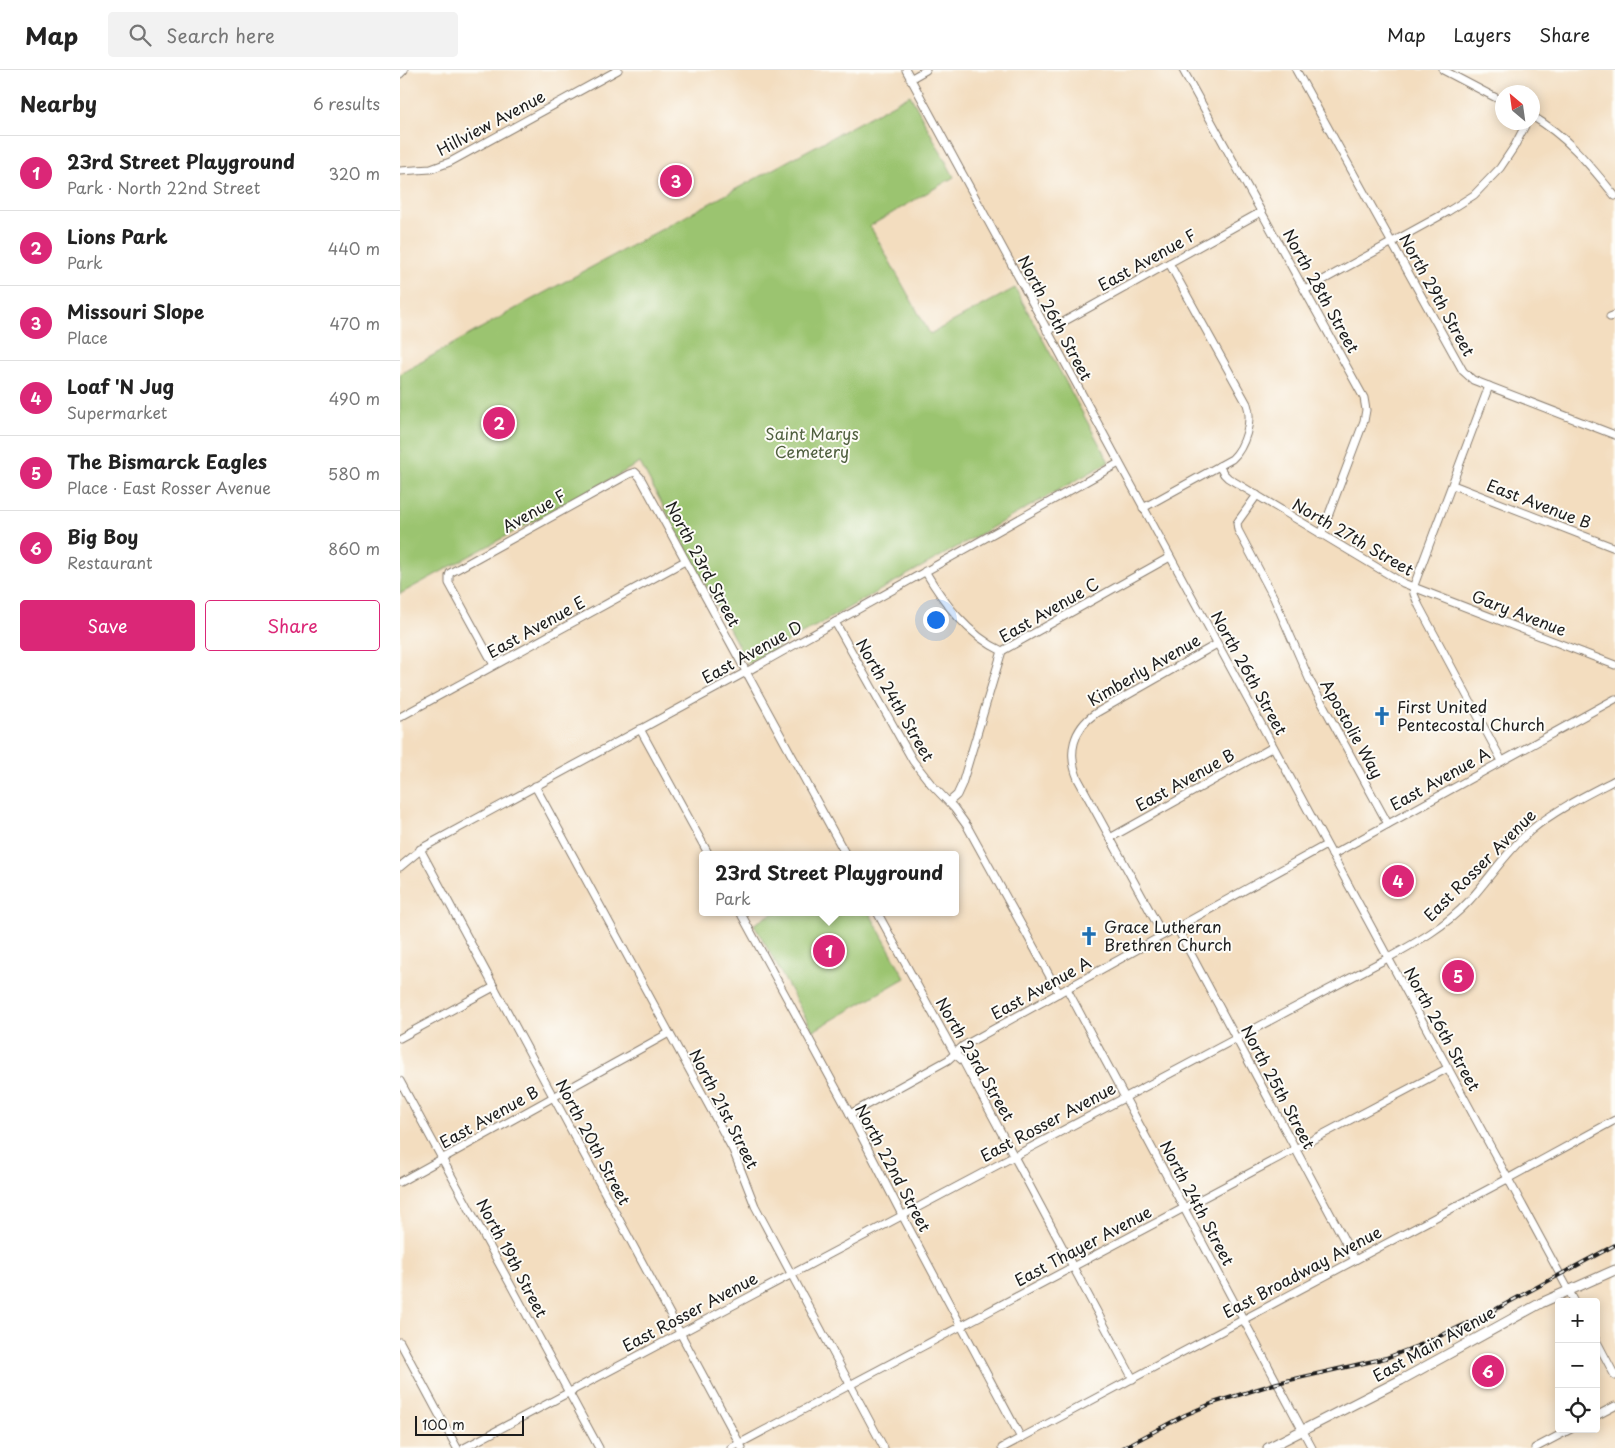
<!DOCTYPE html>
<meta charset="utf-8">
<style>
body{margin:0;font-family:"Playpen Sans",sans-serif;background:#f2f2f2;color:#222}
.controls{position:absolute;right:15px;bottom:15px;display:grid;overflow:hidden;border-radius:5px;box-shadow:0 2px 12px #0003}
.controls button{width:45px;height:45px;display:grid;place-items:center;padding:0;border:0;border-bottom:1px solid #e0e0e0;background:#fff;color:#222;font:25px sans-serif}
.compass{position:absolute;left:1095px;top:15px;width:45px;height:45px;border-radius:50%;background:#fff;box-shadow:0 2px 12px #0003;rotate:331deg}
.scale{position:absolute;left:15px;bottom:12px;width:109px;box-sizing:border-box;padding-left:5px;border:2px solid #1c1c1c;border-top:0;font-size:14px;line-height:18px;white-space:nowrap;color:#1c1c1c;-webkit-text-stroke:4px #fdfcf7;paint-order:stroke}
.you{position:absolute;left:535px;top:549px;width:18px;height:18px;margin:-12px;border:4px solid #fff;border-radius:50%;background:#1a73e8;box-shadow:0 0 0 8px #1a73e833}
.badge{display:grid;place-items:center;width:32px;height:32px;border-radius:50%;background:#db2777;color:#fff;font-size:16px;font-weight:700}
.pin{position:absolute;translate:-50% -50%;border:2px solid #fff;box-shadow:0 1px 5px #0006}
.popup{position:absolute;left:299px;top:781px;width:260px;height:65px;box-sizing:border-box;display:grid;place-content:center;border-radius:5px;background:#fff;filter:drop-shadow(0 1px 4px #0005);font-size:16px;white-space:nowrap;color:#767676}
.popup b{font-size:19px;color:#222}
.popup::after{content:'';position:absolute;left:50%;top:100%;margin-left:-10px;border:10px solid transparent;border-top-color:#fff}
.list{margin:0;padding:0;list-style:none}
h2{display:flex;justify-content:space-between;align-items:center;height:65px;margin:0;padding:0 20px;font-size:21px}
h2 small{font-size:16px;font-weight:400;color:#767676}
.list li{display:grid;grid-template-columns:32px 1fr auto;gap:15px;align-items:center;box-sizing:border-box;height:75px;padding:0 20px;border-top:1px solid #e0e0e0}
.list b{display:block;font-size:19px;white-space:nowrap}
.list p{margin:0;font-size:16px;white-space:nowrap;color:#767676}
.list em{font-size:16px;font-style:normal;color:#767676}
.actions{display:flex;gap:10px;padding:15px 20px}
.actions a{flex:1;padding:11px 0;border:1px solid #db2777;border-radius:5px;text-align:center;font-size:18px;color:#db2777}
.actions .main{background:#db2777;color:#fff}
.icon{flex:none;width:28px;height:28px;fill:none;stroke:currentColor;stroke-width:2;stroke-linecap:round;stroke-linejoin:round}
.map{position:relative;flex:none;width:1215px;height:1378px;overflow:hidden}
header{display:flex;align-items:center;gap:30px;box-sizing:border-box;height:70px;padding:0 25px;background:#fff;border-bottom:1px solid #e0e0e0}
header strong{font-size:24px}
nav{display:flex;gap:28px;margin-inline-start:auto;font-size:18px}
.search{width:350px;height:45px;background:#f2f2f2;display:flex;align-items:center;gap:12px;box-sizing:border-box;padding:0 18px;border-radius:5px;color:#767676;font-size:19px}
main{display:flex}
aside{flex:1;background:#fff}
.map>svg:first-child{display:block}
</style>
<header>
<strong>Map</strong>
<div class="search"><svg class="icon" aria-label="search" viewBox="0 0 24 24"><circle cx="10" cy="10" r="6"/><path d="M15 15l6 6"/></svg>Search here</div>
<nav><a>Map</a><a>Layers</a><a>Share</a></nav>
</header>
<main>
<aside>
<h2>Nearby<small>6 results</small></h2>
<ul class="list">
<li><span class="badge">1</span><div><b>23rd Street Playground</b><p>Park · North 22nd Street</p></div><em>320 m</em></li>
<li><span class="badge">2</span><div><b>Lions Park</b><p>Park</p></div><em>440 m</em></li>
<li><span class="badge">3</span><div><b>Missouri Slope</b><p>Place</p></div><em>470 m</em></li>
<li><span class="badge">4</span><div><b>Loaf 'N Jug</b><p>Supermarket</p></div><em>490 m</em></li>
<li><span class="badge">5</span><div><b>The Bismarck Eagles</b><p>Place · East Rosser Avenue</p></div><em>580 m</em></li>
<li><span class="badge">6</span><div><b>Big Boy</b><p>Restaurant</p></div><em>860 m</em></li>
</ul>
<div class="actions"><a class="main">Save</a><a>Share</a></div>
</aside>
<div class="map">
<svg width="1215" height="1378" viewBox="0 0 1215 1378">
<rect width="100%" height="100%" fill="#fdfcf7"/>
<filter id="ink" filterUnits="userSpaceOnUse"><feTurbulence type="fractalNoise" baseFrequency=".02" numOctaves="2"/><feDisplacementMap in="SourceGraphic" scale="10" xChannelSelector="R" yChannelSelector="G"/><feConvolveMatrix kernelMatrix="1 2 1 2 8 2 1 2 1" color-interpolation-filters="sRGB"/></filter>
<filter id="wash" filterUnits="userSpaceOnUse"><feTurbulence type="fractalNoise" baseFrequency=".0096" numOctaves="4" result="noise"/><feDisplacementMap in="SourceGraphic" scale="20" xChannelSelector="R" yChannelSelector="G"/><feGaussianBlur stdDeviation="1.12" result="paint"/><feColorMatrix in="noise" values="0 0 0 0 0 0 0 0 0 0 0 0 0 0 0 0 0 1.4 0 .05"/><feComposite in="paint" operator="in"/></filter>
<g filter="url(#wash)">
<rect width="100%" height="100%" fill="#f3ddbf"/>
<g fill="#9bc470" stroke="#5c7046">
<path d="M510 25 554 107 470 156 530 264 615 218 709 392 348 594 240 393 0 524V304L129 231Z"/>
<path d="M375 842H469L505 908 413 961 354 854Z"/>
</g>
</g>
<g filter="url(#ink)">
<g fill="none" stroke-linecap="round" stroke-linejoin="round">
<g stroke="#887c6e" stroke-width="9">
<g id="minor">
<path d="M506 0 1175 1232"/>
<path d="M783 0 964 328 966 340 964 351 921 465"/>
<path d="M896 0 1063 301 1073 310 1215 365"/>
<path d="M1043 0 1102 31"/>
<path d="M0 4 4 0"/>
<path d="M510 9 526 0"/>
<path d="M1132 46C1168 67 1189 94 1215 126"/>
<path d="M0 101 31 99 50 92 218 0"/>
<path d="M905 220 1047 142 1074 125 1100 98 1114 77 1127 52"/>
<path d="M1210 247 1215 245"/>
<path d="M647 261 861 142"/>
<path d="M1089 316 1013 518 1014 524 1019 536 1102 691"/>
<path d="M819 396 824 404 828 408 1003 513 1215 595"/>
<path d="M1053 415 1215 478"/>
<path d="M857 425 839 450 837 453 838 460 874 528 910 611 988 754"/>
<path d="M743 438 832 389C845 377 853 350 847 334L769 193"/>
<path d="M525 501C544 533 568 565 602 581"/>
<path d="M435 552 513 691 531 714 554 738 567 756 659 923"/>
<path d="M94 595 49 513V506L50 503 229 404 235 402 240 407 446 785"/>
<path d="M0 647 285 491"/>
<path d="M240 659 309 785"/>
<path d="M135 716 333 1080 355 1136 484 1378"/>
<path d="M549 732 557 725 562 714 602 581 770 487"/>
<path d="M710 768 873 677"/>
<path d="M20 779 342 1378"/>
<path d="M932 785 1215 629"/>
<path d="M0 797 24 777 346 602 719 393"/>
<path d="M340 842 450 1044 502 1145 621 1368"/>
<path d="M477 842 555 984 563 991 733 1309"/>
<path d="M777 858 955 1190"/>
<path d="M763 865 678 709C667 683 673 659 696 643L817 574"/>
<path d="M667 919 912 1378"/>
<path d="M0 968 94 917"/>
<path d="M0 1011 199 1378"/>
<path d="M450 1044 548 990 563 976 926 775"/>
<path d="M0 1112 269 963"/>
<path d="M1196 1270 1215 1306"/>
<path d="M0 1272 57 1378"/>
<path d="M1196 1346 1215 1336"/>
<path d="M64 1378 988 888C1017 872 1046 856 1069 831 1090 808 1106 782 1130 761 1155 740 1186 725 1215 710"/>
<path d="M331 1378 1048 998"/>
<path d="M602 1378 1098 1114 1215 1050"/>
<path d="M1135 1378 1171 1359"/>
</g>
</g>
<g stroke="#887c6e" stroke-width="11">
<path id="major" d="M868 1378 1001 1310 1141 1233 1215 1200"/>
</g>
<use href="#minor" stroke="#fff" stroke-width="7"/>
<use href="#major" stroke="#fff" stroke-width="9"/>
<g stroke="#1c1c1c" stroke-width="4">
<path id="rail" d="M723 1378 785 1345 813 1333 877 1313 986 1288 1025 1273 1087 1244 1215 1175"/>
</g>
<use href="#rail" stroke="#fdfcf7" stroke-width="2" stroke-dasharray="5.5" stroke-linecap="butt"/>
</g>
</g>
<defs>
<g id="church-bare" transform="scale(1.5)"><path d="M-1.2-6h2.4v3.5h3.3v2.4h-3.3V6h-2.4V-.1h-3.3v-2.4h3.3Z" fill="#1f6fb2" stroke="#fdfcf7" stroke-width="2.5" paint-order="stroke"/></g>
</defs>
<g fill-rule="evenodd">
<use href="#church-bare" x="982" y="646"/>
<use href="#church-bare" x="689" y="866"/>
</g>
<g text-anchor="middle" stroke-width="4" stroke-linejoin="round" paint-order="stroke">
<g font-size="16" fill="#1c1c1c" stroke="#fdfcf7">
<text transform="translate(91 53) rotate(-28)" y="6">Hillview Avenue</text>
<text transform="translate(747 190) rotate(-29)" y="6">East Avenue F</text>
<text transform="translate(921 221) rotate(61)" y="6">North 28th Street</text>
<text transform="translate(1037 225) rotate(61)" y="6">North 29th Street</text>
<text transform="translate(655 248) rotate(62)" y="6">North 26th Street</text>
<text transform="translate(1139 434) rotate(21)" y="6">East Avenue B</text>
<text transform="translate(134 441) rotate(-29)" y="6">Avenue F</text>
<text transform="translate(953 467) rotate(30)" y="6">North 27th Street</text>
<text transform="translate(303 494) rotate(62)" y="6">North 23rd Street</text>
<text transform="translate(649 540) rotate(-30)" y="6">East Avenue C</text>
<text transform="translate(1119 543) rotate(21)" y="6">Gary Avenue</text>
<text transform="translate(136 557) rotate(-29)" y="6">East Avenue E</text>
<text transform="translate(352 582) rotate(-29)" y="6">East Avenue D</text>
<text transform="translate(744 600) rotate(-30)" y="6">Kimberly Avenue</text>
<text transform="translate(849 603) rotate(61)" y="6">North 26th Street</text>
<text transform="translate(495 630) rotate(60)" y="6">North 24th Street</text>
<text transform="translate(952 659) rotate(61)" y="6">Apostolie Way</text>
<text transform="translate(1040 709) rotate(-29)" y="6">East Avenue A</text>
<text transform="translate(785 710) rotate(-29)" y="6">East Avenue B</text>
<text transform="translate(1080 795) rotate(-45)" y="6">East Rosser Avenue</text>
<text transform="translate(641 918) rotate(-29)" y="6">East Avenue A</text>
<text transform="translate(1042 959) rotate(61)" y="6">North 26th Street</text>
<text transform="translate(575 989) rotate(60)" y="6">North 23rd Street</text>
<text transform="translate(878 1017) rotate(62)" y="6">North 25th Street</text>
<text transform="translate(324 1039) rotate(63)" y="6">North 21st Street</text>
<text transform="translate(89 1047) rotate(-29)" y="6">East Avenue B</text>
<text transform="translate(648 1052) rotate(-28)" y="6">East Rosser Avenue</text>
<text transform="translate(193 1072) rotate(62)" y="6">North 20th Street</text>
<text transform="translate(493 1098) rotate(62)" y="6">North 22nd Street</text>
<text transform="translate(797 1133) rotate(62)" y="6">North 24th Street</text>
<text transform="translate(683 1176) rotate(-28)" y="6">East Thayer Avenue</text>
<text transform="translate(112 1188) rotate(62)" y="6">North 19th Street</text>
<text transform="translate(902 1202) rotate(-28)" y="6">East Broadway Avenue</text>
<text transform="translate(290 1242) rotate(-28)" y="6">East Rosser Avenue</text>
<text transform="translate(1034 1274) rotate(-29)" y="6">East Main Avenue</text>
</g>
<g font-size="16" fill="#4f5f3e" stroke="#fdfcf7">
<text x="412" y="370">Saint Marys<tspan x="412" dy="18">Cemetery</tspan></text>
</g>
<g font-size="16" fill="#1c1c1c" stroke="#fdfcf7" text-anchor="start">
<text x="997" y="643">First United<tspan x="997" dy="18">Pentecostal Church</tspan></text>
<text x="704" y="863">Grace Lutheran<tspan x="704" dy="18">Brethren Church</tspan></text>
</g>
</g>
</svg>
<div class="controls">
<button>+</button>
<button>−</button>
<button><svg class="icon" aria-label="locate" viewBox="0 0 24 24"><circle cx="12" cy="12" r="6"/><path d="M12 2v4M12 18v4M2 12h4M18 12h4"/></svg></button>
</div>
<svg class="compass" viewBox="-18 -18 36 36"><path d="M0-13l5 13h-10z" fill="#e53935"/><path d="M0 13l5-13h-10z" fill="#767676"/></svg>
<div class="scale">100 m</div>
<div class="you"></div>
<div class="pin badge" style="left:429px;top:881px">1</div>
<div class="popup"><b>23rd Street Playground</b>Park</div>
<div class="pin badge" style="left:99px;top:353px">2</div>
<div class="pin badge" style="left:276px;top:111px">3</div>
<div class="pin badge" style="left:998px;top:811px">4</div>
<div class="pin badge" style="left:1058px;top:906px">5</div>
<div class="pin badge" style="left:1088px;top:1301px">6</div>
</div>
</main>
